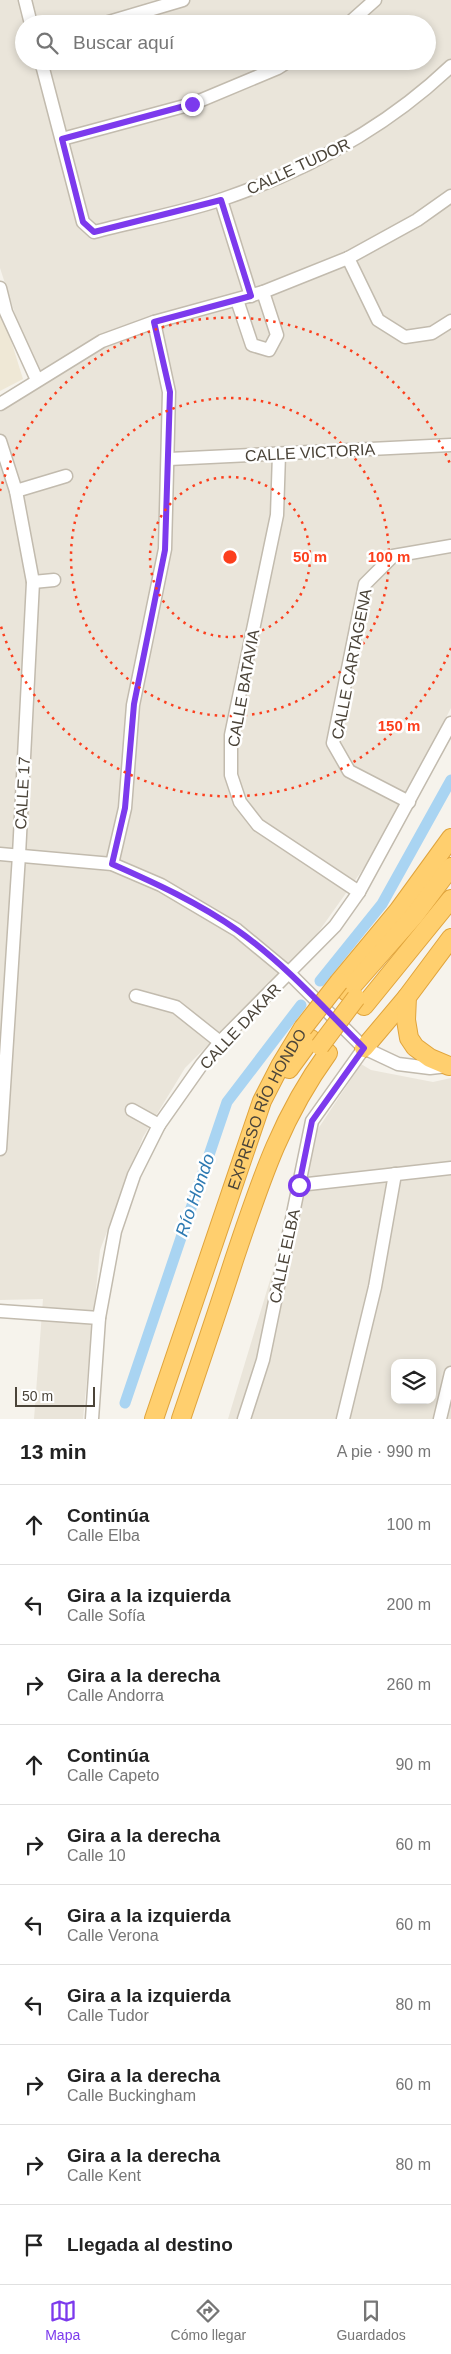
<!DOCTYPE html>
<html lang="es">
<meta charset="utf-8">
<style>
body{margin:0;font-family:Helvetica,sans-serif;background:#f2f2f2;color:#222}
.controls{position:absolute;right:15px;bottom:15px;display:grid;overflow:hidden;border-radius:10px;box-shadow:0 2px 8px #0003}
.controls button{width:45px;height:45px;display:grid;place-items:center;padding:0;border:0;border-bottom:1px solid #e0e0e0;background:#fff;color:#222;font:25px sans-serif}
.scale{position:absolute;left:15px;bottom:12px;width:80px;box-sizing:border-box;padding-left:5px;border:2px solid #4b4439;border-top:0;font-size:14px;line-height:18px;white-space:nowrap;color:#4b4439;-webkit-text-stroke:4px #fff;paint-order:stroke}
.stop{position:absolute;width:15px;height:15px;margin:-11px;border:4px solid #7c3aed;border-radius:50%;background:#fff}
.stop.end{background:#7c3aed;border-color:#fff;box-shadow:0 1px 5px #0008}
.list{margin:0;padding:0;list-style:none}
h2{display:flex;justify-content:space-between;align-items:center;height:65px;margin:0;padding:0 20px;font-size:21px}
h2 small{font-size:16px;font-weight:400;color:#767676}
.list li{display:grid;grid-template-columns:32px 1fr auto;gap:15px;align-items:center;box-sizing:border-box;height:80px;padding:0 20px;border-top:1px solid #e0e0e0}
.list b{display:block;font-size:19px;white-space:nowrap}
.list p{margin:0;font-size:16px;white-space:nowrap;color:#767676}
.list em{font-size:16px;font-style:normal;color:#767676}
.icon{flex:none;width:28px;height:28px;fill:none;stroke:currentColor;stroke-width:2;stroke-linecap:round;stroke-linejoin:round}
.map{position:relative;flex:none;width:451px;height:1419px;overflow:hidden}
.search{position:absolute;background:#fff;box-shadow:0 2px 8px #0003;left:15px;right:15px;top:15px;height:55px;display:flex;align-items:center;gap:12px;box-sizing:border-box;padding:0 18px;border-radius:28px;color:#767676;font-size:19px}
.sheet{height:865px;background:#fff}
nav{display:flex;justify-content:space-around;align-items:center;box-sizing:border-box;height:70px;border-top:1px solid #e0e0e0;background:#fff;font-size:14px;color:#767676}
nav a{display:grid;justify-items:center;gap:2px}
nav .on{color:#7c3aed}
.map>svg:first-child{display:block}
</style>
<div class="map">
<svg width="451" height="1419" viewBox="0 0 451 1419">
<rect width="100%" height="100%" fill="#f6f3ec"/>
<g fill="#eae5da" fill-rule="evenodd">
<path d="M0 0H451V708L378 848 312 941 185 1068 143 1137 100 1250 83 1419H34L43 1299 0 1300V412L31 393 29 357 0 268ZM24 24H427V61H24Z"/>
<path d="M361 1064 371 1070 433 1082 451 1078V1419H228L314 1135ZM395 1363H432V1400H395Z"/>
</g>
<path fill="#efe8d6" d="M0 305 23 379 0 391Z"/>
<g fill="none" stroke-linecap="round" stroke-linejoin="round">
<g stroke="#a9d4f2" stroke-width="11">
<path d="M320 981 382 904 451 780"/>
<path d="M125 1403 227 1102 301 1005"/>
</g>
<g stroke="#c2bbae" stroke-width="15">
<g id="minor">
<path d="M25 0 31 24"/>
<path d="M102 24 183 0"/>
<path d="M348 24 375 0"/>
<path d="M41 61 83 222 94 232C136 221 181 213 223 199 308 170 386 128 451 66"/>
<path d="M62 139 192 104 278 68 289 61"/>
<path d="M221 200 251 296"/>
<path d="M348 258 378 320 405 337 432 333 451 321"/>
<path d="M0 288 6 312 37 380"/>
<path d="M237 300 252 345 269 350 277 335 263 292"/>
<path d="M0 404 102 341 154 322 263 292 348 258 417 220 451 196"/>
<path d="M0 441 16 491 33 582 19 855 0 1149"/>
<path d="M279 454 277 515 231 735V775L240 802 258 825 359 892"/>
<path d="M169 459 451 445"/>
<path d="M16 491 66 476"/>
<path d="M33 582 54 580"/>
<path d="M409 802 349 771 333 743 365 584 393 556 451 546"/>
<path d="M0 854 112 864 161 885 237 930 289 973 364 1048 398 1064 430 1068 447 1066"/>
<path d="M112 864 125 808 133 705 165 549 169 392 154 322"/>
<path d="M136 996 176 1007 220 1042"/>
<path d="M132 1110 159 1125"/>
<path d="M299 1185 451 1168"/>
<path d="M0 1311 99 1318"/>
<path d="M92 1419 99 1318 115 1231 134 1175 159 1125 202 1064 220 1042 335 926 359 892 451 723"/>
<path d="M244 1419 263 1360 312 1121 364 1048"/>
<path d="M343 1419 375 1287 395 1174"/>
<path d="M440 1419 451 1373"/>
</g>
</g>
<g stroke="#e0a43c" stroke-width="20">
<g id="highway">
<path d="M339 982 398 911 451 838"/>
<path d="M347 992 414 916 451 867"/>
<path d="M364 1006 451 899"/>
<path d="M364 1048 407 997"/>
<path d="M449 1066 430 1058 415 1047 409 1038 406 1020 407 997 451 938"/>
<path d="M289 1069 311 1039"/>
<path id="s1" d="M154 1419 262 1101 280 1066 303 1028"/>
<path d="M181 1419C199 1366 217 1313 234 1260 260 1183 280 1119 328 1053"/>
</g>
</g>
<use href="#minor" stroke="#fff" stroke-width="12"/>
<use href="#highway" stroke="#ffcf6e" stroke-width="18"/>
<g stroke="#e0a43c" stroke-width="20" stroke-linecap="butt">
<g id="highway-bridge">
<path d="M303 1028 339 982"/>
<path d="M320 1046 356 998"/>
</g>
</g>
<use href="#highway-bridge" stroke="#ffcf6e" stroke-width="18"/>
</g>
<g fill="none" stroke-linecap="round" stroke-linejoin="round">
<path stroke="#7c3aed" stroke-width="6" d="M192 104 62 139 83 222 94 232 221 200 251 296 154 322 170 392 165 550 134 704 125 808 112 864C155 883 199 903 237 930 284 963 323 1007 364 1048L312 1121 299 1185"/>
</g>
<g fill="none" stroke="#fc3f1d" stroke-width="2.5" stroke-dasharray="2.5 5">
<circle cx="230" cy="557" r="80"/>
<circle cx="230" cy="557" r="159"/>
<path d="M451 648A239 239 0 0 1 0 623M0 491A239 239 0 0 1 451 466"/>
</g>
<g text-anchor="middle" stroke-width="5" stroke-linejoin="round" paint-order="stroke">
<g font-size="16" fill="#4b4439" stroke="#fff">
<text transform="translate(298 166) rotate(-25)" y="6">CALLE TUDOR</text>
<text transform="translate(310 452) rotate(-3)" y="6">CALLE VICTORIA</text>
<text transform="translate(351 664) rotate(-79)" y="6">CALLE CARTAGENA</text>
<text transform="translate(243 688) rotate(-80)" y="6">CALLE BATAVIA</text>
<text transform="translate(22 793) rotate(-87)" y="6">CALLE 17</text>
<text transform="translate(240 1026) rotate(-47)" y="6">CALLE DAKAR</text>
<text dy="6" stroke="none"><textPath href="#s1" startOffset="330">EXPRESO RÍO HONDO</textPath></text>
<text transform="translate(284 1256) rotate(-78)" y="6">CALLE ELBA</text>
</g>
<g font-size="18" font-style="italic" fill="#2e7ab2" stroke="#fff">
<text transform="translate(195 1195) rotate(-71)" y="6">Río Hondo</text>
</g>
</g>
<circle cx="230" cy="557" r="8" fill="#fc3f1d" stroke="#fff" stroke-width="2.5"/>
<g font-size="15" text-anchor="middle" font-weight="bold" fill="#fc3f1d" stroke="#fff" stroke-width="5" stroke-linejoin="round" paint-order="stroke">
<text x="310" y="562">50 m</text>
<text x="389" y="562">100 m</text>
<text x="399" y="731">150 m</text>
</g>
</svg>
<div class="controls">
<button><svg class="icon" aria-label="layers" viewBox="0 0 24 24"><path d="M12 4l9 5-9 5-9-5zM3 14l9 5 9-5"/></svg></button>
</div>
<div class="scale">50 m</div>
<div class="stop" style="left:299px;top:1185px"></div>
<div class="stop end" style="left:192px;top:104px"></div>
<div class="search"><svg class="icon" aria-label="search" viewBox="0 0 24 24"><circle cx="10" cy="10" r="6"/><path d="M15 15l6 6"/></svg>Buscar aquí</div>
</div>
<section class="sheet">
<h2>13 min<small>A pie · 990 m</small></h2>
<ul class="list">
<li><svg class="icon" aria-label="ahead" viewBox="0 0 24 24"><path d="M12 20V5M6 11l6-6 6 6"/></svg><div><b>Continúa</b><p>Calle Elba</p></div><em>100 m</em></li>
<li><svg class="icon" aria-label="left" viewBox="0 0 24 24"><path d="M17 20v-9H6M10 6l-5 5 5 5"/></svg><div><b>Gira a la izquierda</b><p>Calle Sofía</p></div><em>200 m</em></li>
<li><svg class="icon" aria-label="right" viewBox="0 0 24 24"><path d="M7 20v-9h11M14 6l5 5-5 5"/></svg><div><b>Gira a la derecha</b><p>Calle Andorra</p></div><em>260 m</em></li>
<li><svg class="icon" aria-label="ahead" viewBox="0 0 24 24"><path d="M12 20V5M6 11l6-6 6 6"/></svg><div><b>Continúa</b><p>Calle Capeto</p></div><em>90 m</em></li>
<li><svg class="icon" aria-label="right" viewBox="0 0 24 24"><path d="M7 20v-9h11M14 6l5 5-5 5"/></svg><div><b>Gira a la derecha</b><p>Calle 10</p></div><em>60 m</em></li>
<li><svg class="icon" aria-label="left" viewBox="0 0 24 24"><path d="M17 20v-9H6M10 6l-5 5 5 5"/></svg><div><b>Gira a la izquierda</b><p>Calle Verona</p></div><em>60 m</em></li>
<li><svg class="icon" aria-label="left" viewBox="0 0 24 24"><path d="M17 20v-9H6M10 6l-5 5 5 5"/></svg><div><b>Gira a la izquierda</b><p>Calle Tudor</p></div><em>80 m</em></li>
<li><svg class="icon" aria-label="right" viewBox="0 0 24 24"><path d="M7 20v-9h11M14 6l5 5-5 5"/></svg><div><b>Gira a la derecha</b><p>Calle Buckingham</p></div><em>60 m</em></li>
<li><svg class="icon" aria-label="right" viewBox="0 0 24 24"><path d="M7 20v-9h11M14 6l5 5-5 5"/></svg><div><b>Gira a la derecha</b><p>Calle Kent</p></div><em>80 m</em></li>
<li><svg class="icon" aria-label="arrive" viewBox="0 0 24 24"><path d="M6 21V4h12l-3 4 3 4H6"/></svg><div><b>Llegada al destino</b></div></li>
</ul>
</section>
<nav>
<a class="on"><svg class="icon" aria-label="map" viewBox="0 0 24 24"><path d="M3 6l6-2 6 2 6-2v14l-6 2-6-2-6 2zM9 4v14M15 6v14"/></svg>Mapa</a>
<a><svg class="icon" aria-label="directions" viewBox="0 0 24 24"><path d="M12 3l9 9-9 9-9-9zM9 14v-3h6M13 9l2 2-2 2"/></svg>Cómo llegar</a>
<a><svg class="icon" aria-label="saved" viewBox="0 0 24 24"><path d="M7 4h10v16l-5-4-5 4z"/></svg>Guardados</a>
</nav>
